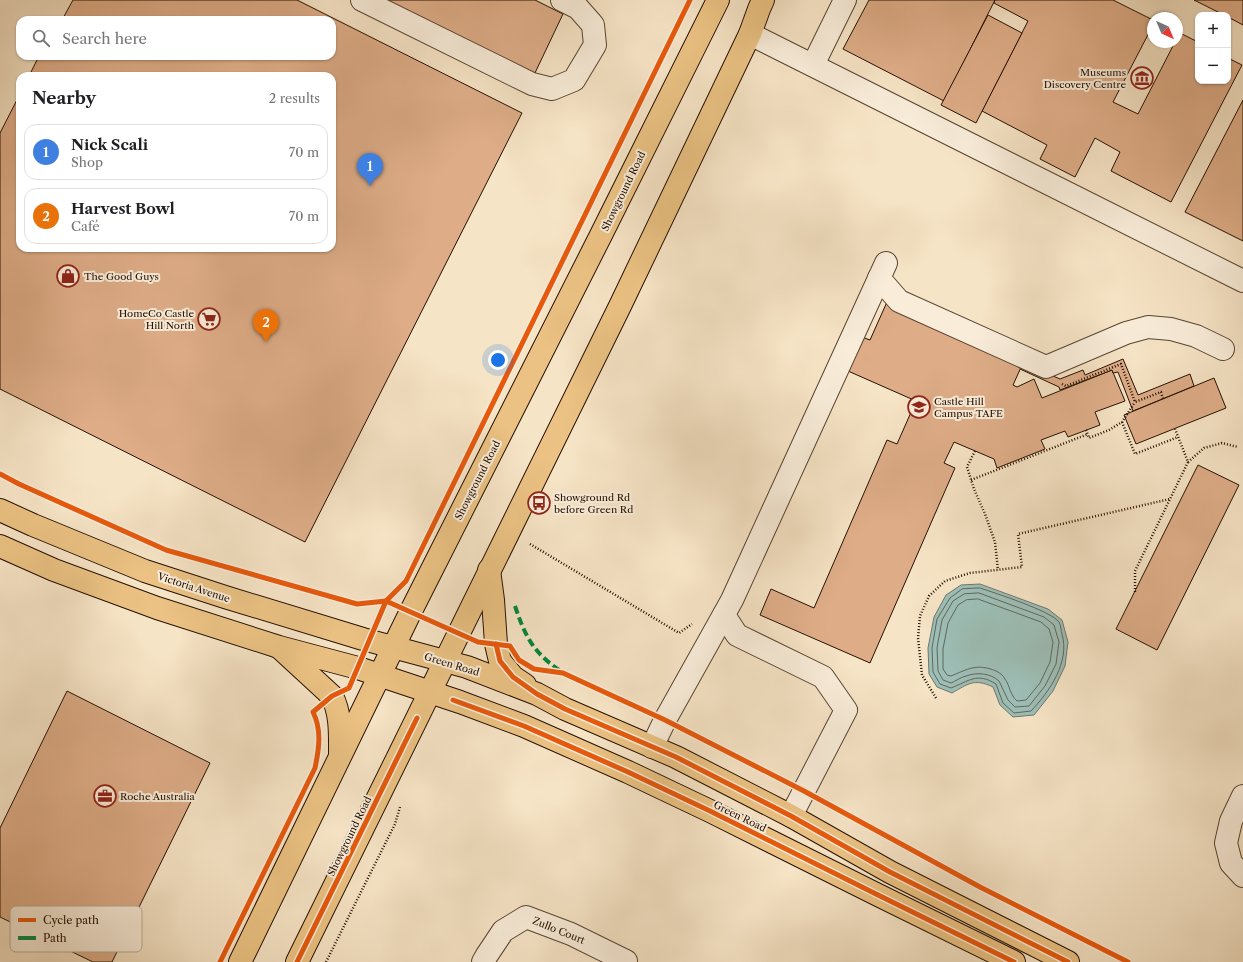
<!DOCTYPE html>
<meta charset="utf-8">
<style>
body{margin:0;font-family:"Libre Caslon Text",serif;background:#f2f2f2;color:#202124}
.controls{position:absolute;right:12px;top:12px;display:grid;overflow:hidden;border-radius:8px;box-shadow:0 1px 3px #0004}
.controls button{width:36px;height:36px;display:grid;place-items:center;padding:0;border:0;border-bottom:1px solid #e0e0e0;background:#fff;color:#202124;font:20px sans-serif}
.compass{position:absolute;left:1147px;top:12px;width:36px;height:36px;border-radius:50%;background:#fff;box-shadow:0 1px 3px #0004;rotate:136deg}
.you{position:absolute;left:498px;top:360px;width:14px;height:14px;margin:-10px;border:3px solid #fff;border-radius:50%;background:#1a73e8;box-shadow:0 0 0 6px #1a73e833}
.badge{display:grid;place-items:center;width:26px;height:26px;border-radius:50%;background:#8f2418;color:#fff;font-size:13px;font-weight:700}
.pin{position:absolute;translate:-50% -33px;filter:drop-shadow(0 1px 2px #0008)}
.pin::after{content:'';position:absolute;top:21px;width:14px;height:12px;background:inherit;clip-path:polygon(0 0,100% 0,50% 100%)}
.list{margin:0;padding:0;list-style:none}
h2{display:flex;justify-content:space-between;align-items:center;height:52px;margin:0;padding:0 16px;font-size:17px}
h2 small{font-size:13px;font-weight:400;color:#757577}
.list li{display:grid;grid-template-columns:26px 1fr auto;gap:12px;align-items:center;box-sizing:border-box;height:56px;margin:0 8px 8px;padding:0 8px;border:1px solid #e0e0e0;border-radius:12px}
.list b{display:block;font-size:15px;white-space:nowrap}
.list p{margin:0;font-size:13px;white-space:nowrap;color:#757577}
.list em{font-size:13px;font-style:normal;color:#757577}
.icon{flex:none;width:22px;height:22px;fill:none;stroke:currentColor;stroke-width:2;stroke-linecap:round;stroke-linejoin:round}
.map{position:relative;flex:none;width:1243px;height:962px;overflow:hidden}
.search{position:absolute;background:#fff;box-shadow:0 1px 3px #0004;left:16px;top:16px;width:320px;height:44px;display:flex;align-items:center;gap:10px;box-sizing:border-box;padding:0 14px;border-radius:12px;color:#757577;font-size:15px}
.panel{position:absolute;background:#fff;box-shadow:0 1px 3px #0004;left:16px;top:72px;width:320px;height:180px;border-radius:12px}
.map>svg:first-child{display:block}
</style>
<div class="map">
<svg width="1243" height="962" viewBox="0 0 1243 962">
<rect width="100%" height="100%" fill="#f6e4c6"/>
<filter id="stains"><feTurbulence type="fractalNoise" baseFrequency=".005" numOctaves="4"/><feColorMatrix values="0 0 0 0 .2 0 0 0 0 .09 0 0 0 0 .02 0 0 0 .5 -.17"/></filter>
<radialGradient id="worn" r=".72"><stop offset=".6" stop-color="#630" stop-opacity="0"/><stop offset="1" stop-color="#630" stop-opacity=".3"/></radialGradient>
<path fill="#9dbeb6" stroke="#6d786d" d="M980 584 1048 609 1062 620 1068 642 1065 666 1053 691 1034 715 1013 717 1000 705 993 687C974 678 968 684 952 693L937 687 929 674 928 648 934 617 946 595 961 585Z"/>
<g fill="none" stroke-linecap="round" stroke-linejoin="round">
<g stroke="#61675b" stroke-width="1">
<path d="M980 588C995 593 1051 611 1059 622 1061 625 1061 631 1062 634 1070 662 1050 691 1031 711L1014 713 1003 703 996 684C977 672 969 681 951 688L940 684 933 672 932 648 937 619 950 598 962 589Z"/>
<path d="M979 593 1044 617 1054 625 1059 642 1056 664 1045 686 1029 706 1015 707 1008 700 999 681C990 673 977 672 966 676 961 677 956 681 951 683L943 680 938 671 937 648 942 620 953 601 964 594Z"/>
<path d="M978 599 1041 622 1049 629 1053 642 1050 662 1040 683 1026 700 1017 701C1010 695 1010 686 1005 679 1003 675 1000 673 996 671 977 663 968 669 951 676L947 675 943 669V649L948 623 958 605 966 600Z"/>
</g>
</g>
<g fill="#dead88" stroke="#251000">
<path d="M73 0H297L522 113 305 542 0 389V133L20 94V248H332V76H29L39 56H332V20H62Z"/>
<path d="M379 0H535L563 14 534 75Z"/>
<path d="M869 0H995L944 101 843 49Z"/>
<path d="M995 0H1113L1153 20V25L1113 102 1138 114 1175 42H1177V38L1180 33 1198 42V81H1228V58L1242 65 1171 202 1111 171 1120 152 1095 138 1075 177 1040 159 1047 145 982 111 1028 21 994 3Z"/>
<path d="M1194 0H1243V25L1228 17V15H1224Z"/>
<path d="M988 15 1022 33 976 123 941 105Z"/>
<path d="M1243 100V241L1185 212Z"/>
<path d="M887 302 1023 363 1013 385 1017 387 1034 379 1042 398 1112 370 1125 401 1095 412 1100 425 1068 437 1065 431 1041 440 1045 449 997 468 994 459 954 442 944 463 955 468 870 663 760 615 771 589 814 608 887 440 897 444 916 401 848 371 862 337 870 340Z"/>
<path d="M1123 359 1138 395 1190 374 1194 386 1133 411 1118 372 1113 373 1112 370 1060 390 1059 387 1020 369 1023 363 1060 379 1083 370 1085 375Z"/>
<path d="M1214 378 1226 408 1136 444 1124 415Z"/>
<path d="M1198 465 1239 485 1157 650 1116 629Z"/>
<path d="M67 691 210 763 112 962H93L0 917V828Z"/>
</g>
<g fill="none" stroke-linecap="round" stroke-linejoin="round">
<g stroke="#594532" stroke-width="24">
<g id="minor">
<path d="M362 0 532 84 552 89 574 80 595 45 593 25 578 8 562 0"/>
<path d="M750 34 1243 281"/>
<path d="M813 65 845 0"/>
<path d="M879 278 899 301 1046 367 1126 333 1148 327 1171 329 1196 336 1223 349"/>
<path d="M724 615 737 635 823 677 846 710 791 816"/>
<path d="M652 747 665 720 732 600 886 263"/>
<path d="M1243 796 1231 821 1226 843 1231 863 1243 876"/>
<path d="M483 962 487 955 503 931 526 917 571 934 626 961"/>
</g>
</g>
<g stroke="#251000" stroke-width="24">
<g id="major">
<path d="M0 510 33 525 145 571 225 597 363 639 467 667 537 694 565 709 676 757 791 816 890 872 1068 962"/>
<path d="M0 546 54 570 157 608 279 647 358 668 460 702 524 726 628 772 710 811 876 894 1014 962"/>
<path d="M489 570 493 600 496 644 500 661 513 677 525 685"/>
<path d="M281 649 332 696C341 714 340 734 340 753"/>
<path d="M240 962 410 613 601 235 718 0"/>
<path d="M297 962 620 306 750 34 759 9 763 0"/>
</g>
</g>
<g stroke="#251000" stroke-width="2.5" stroke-dasharray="1 2" stroke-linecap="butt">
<path d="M1062 384 1066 386 1121 364 1135 402 1161 392 1163 399"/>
<path d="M1122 422 1135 454 1178 437"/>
<path d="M1086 430 1089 438 1109 430 1122 422 1135 402"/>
<path d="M975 451 967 467 974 489 985 514 995 542 998 570"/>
<path d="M1188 462 1204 448 1222 443 1238 447"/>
<path d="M971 480 1088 434"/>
<path d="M530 544 679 633 692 624"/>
<path d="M1135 592V571L1188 462 1175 429"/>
<path d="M936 698 922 675 918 638 920 616 929 596 945 581 970 573 1022 567 1018 534 1170 499"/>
<path d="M326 962 395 824 400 807"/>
</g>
<use href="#minor" stroke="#f9edda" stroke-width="22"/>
<use href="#major" stroke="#ebc283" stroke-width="22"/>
<path stroke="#00873e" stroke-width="4" stroke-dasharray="8 4" stroke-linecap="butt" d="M515 606C525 636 533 652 559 670"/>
<g stroke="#f9edda" stroke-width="8">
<g id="cycleway">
<path d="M0 474 19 484 166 550 357 604 386 601 478 642 510 646 519 660 534 669 563 673 665 720 804 791 980 887 1128 962"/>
<path d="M496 644 500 661 513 677 537 694 565 709 676 757 791 816 890 872 1068 962"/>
<path d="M453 700 524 726 628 772 710 811 876 894 1014 962"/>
<path d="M220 962 315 768C319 749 322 730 313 712L332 696 349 688 386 601 406 581 690 0"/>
<path d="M297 962 417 718"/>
</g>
</g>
<use href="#cycleway" stroke="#e8590c" stroke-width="5"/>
</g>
<defs>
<g id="museum-ring" transform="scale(1.15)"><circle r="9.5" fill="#f9edda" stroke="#8f2418" stroke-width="1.5"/><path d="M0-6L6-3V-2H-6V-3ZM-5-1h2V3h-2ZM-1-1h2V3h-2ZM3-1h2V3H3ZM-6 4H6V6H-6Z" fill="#8f2418"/></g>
<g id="shop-ring" transform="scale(1.15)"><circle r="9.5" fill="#f9edda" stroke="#8f2418" stroke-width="1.5"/><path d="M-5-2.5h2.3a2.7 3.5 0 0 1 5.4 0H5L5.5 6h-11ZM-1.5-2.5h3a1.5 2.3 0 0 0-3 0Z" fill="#8f2418"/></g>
<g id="supermarket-ring" transform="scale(1.15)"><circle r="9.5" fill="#f9edda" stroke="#8f2418" stroke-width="1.5"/><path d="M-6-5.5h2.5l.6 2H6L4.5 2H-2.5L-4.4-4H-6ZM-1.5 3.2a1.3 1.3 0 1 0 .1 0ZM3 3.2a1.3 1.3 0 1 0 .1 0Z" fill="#8f2418"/></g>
<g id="university-ring" transform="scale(1.15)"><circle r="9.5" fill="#f9edda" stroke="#8f2418" stroke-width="1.5"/><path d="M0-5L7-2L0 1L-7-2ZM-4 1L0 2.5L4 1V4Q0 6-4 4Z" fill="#8f2418"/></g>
<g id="bus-ring" transform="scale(1.15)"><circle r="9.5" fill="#f9edda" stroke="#8f2418" stroke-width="1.5"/><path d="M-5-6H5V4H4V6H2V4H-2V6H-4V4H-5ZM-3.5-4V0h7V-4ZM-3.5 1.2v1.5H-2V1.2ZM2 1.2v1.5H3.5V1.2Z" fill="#8f2418"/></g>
<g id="office-ring" transform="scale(1.15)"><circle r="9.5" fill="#f9edda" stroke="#8f2418" stroke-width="1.5"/><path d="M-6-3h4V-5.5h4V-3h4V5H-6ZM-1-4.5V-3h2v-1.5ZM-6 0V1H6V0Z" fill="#8f2418"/></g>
</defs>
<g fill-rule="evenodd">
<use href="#museum-ring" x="1142" y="78"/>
<use href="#shop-ring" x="68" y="276"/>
<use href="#supermarket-ring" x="209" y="319"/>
<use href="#university-ring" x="919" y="407"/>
<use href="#bus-ring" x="539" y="503"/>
<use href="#office-ring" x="105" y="796"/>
</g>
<g text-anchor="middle" stroke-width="4" stroke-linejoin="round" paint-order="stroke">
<g font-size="10" fill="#251000" stroke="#f9edda" text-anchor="start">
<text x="1126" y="76" text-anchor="end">Museums<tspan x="1126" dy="12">Discovery Centre</tspan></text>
<text x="84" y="280">The Good Guys</text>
<text x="194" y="317" text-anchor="end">HomeCo Castle<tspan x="194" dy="12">Hill North</tspan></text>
<text x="934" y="405">Castle Hill<tspan x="934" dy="12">Campus TAFE</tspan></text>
<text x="554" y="501">Showground Rd<tspan x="554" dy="12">before Green Rd</tspan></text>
<text x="120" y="800">Roche Australia</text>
</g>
<g font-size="10" fill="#251000" stroke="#f9edda">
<text transform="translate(623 191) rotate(-64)" y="4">Showground Road</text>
<text transform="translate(477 480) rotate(-63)" y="4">Showground Road</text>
<text transform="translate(194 587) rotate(18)" y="4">Victoria Avenue</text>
<text transform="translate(452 664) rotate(17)" y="4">Green Road</text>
<text transform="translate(740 816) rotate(26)" y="4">Green Road</text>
<text transform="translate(349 836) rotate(-64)" y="4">Showground Road</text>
<text transform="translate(559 930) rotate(22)" y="4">Zullo Court</text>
</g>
</g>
<rect x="10" y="906" width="132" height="46" rx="6" fill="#f9edda" stroke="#b9ab99" stroke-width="1"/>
<rect x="18" y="918" width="18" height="4" fill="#e8590c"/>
<rect x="18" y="936" width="18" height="4" fill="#00873e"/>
<g font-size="11" fill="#251000">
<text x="43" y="924">Cycle path</text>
<text x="43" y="942">Path</text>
</g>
<rect width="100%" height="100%" filter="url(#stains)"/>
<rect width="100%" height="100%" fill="url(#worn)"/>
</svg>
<div class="controls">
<button>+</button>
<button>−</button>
</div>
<svg class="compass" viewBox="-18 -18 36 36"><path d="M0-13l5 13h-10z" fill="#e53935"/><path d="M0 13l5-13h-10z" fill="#757577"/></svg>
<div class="you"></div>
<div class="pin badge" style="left:370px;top:186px;background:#3f7fe0">1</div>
<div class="pin badge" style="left:266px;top:342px;background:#e8710a">2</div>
<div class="search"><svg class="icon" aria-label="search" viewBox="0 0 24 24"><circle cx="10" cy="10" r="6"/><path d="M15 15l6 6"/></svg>Search here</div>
<section class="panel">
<h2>Nearby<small>2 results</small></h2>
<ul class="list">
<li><span class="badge" style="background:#3f7fe0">1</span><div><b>Nick Scali</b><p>Shop</p></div><em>70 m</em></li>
<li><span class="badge" style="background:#e8710a">2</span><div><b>Harvest Bowl</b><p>Café</p></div><em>70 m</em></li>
</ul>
</section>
</div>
